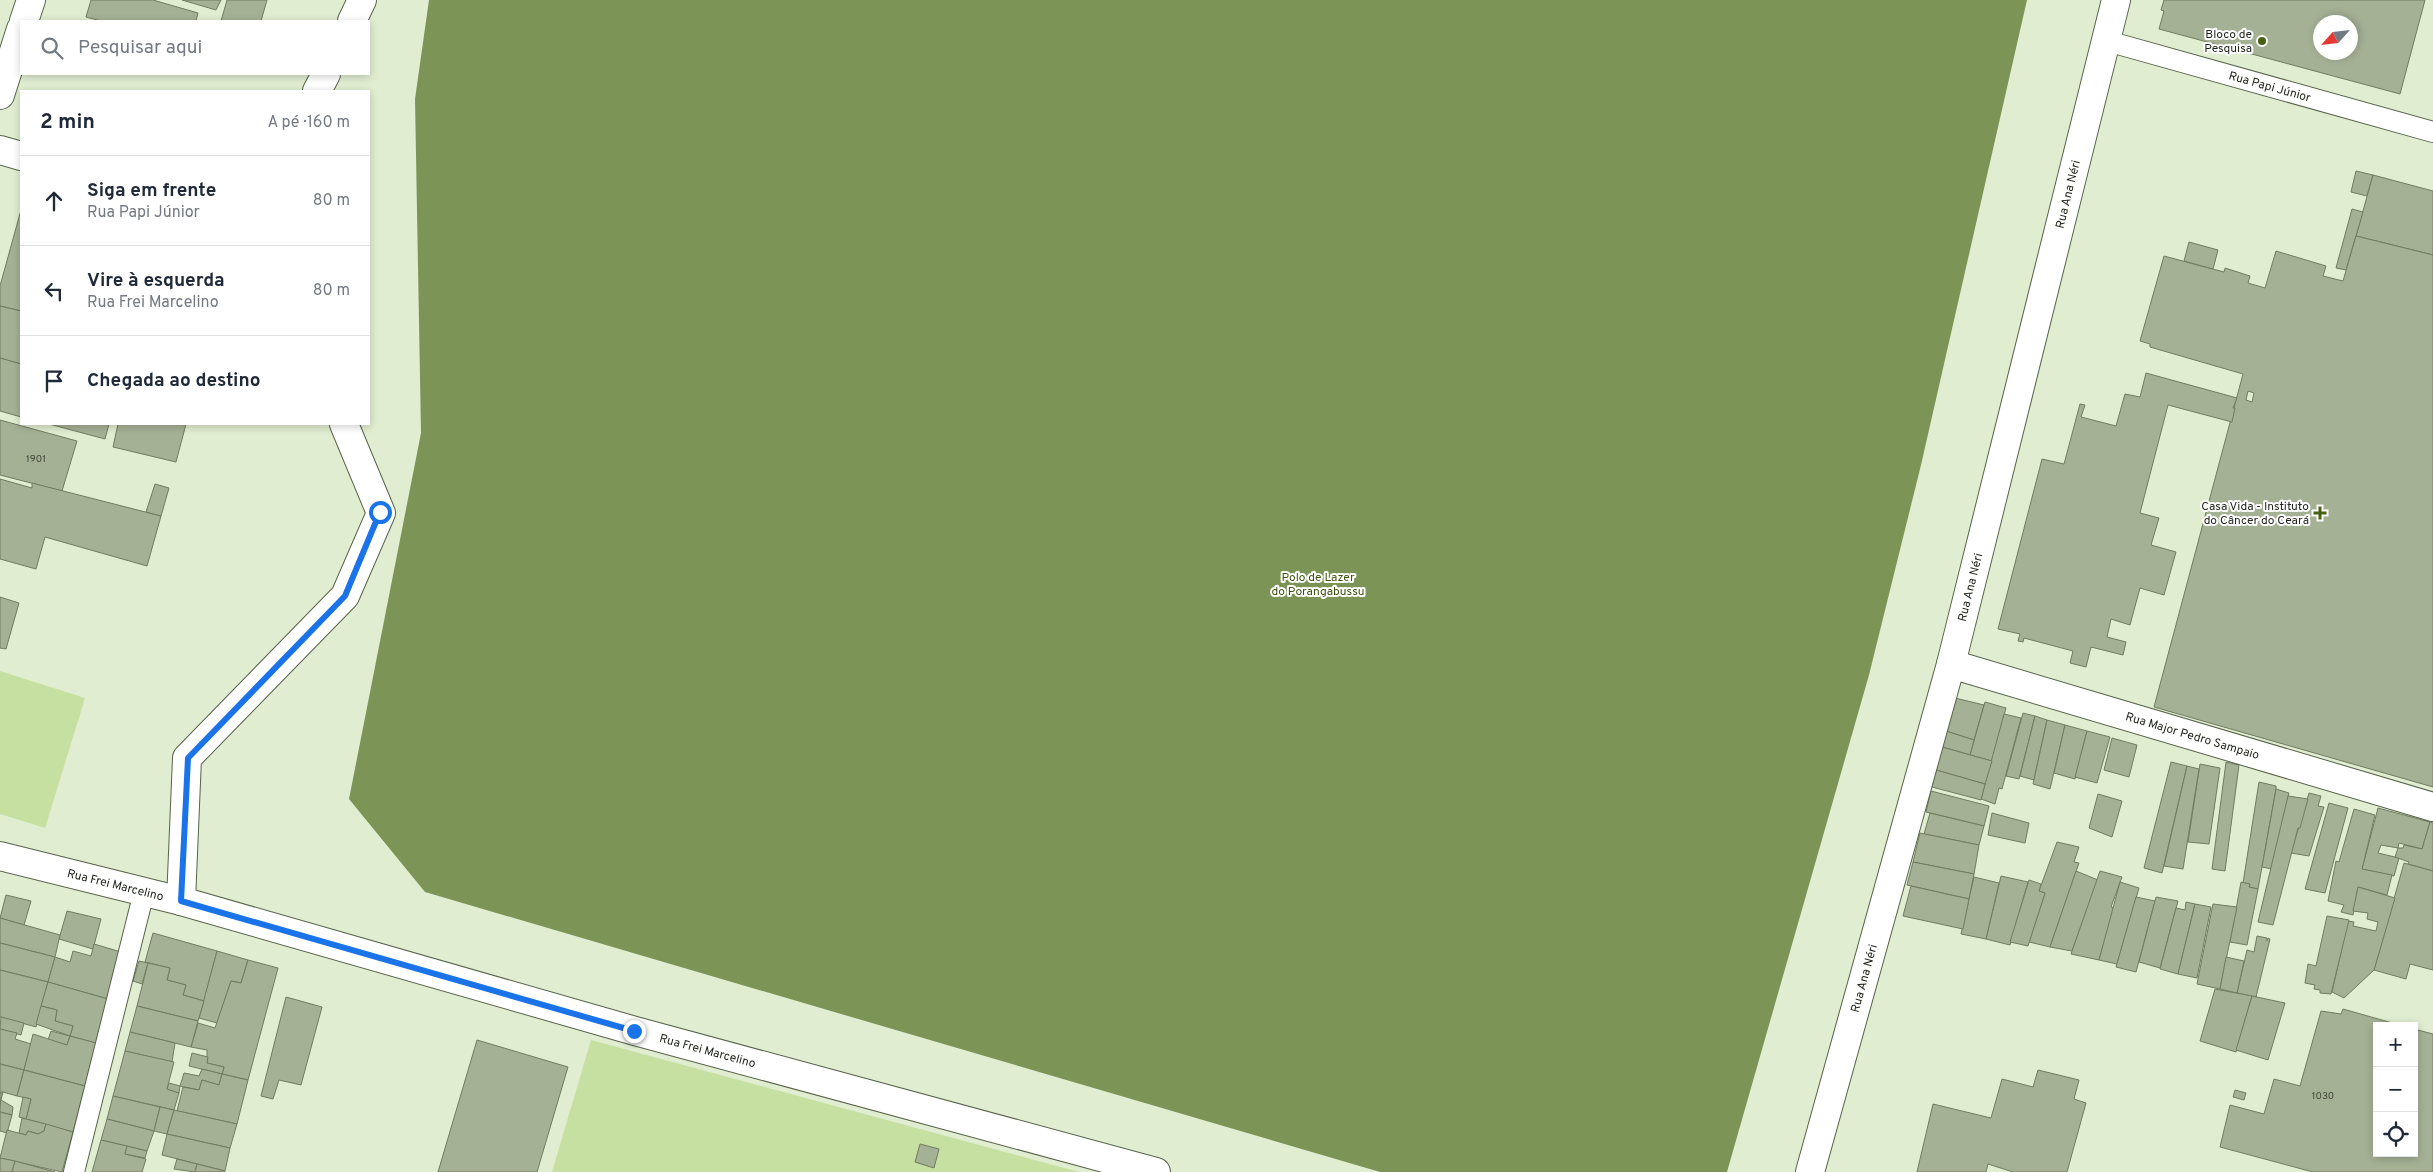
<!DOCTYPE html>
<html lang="pt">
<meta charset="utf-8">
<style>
body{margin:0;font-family:Overpass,sans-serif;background:#f2f2f3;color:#1f2937}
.controls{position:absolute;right:15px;bottom:15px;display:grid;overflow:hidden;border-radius:0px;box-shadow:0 2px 8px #0003}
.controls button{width:45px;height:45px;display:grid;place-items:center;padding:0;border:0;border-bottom:1px solid #e0e1e3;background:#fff;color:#1f2937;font:25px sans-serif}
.compass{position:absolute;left:2313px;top:15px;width:45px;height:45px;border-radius:50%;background:#fff;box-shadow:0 2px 8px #0003;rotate:243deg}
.stop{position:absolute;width:15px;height:15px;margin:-11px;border:4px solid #1a73e8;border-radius:50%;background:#fff}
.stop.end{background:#1a73e8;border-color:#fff;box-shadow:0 1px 5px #0008}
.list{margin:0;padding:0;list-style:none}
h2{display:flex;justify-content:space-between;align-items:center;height:65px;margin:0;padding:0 20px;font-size:21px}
h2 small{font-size:16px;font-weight:400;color:#747a83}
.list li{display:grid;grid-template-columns:32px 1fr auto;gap:15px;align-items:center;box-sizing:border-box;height:90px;padding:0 20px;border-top:1px solid #e0e1e3}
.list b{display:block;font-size:19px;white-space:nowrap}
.list p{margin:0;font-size:16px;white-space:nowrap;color:#747a83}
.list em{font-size:16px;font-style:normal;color:#747a83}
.icon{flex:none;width:28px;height:28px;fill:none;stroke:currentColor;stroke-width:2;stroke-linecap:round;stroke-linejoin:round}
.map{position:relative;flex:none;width:2433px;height:1172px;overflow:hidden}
.search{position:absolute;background:#fff;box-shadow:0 2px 8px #0003;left:20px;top:20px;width:350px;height:55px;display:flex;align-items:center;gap:12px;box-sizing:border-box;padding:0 18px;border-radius:0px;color:#747a83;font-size:19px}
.panel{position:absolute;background:#fff;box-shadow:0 2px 8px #0003;left:20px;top:90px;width:350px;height:335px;border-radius:0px}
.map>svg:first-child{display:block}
</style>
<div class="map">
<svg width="2433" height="1172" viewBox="0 0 2433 1172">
<rect width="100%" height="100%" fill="#e0edd0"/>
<g fill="#c6e0a1">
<path d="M0 671 85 698 45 828 0 814Z"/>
<path d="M591 1040 1079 1172H552Z"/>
</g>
<path fill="#7c9557" d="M429 0H2027L1921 465 1869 675 1727 1172H1380L425 892 349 799 421 433 415 99Z"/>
<g fill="#a5b195" stroke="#707b61" fill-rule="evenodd">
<path d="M91 0H153L198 13 196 21H101L86 17Z"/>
<path d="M182 0H221L216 10Z"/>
<path d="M227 0H267L261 21H221Z"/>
<path d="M2164 0H2425L2400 94 2159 29 2164 11 2161 10ZM2320 22H2350V52H2320Z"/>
<path d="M2356 171 2373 175 2367 196 2351 192Z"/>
<path d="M2373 175 2433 191V255L2356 236Z"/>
<path d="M2352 209 2363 212 2346 270 2336 268Z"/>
<path d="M21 210V311L0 306V286Z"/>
<path d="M2356 236 2433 255V787L2154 707 2243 374 2150 347V344L2140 341 2164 256 2224 272 2225 268 2250 276 2248 283 2265 288 2276 251 2326 266 2323 276 2343 281ZM2248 391 2254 393 2252 402 2246 400Z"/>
<path d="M2189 242 2218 250 2213 269 2184 261Z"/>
<path d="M0 306 21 311V364L0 358Z"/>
<path d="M0 358 21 364V417L0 411Z"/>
<path d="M2146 373 2237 398 2233 408H2235L2232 422 2168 405 2140 513 2159 518 2151 545 2176 552 2164 595 2140 588 2130 625 2111 619 2107 637 2126 642 2123 655 2091 647 2086 667 2070 663 2073 651 2024 638 2023 642 2018 641 2020 634 1998 629 2042 459 2064 464 2080 404 2085 405 2081 417 2116 426 2125 394 2140 397Z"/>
<path d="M0 420 77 441 62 491 0 475Z"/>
<path d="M49 424H109L105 439Z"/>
<path d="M118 424H186L176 462 113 447Z"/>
<path d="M0 479 32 488V483L161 516 147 566 45 537 36 569 0 559Z"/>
<path d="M155 484 169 488 161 516 146 512Z"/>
<path d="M0 597 19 603 6 649 0 648Z"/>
<path d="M1955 698 1984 705 1974 740 1946 731Z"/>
<path d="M1985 702 2006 708 1992 761 1970 755Z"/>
<path d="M2023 713 2035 716 2019 779 2006 776Z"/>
<path d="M2004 714 2021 718 2002 789 1999 788 1995 804 1981 799Z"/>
<path d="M2035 716 2047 720 2034 780 2020 776Z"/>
<path d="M2047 720 2065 725 2050 789 2033 784Z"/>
<path d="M2065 725 2087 731 2075 779 2054 773Z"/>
<path d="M1946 731 1974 740 1970 755 1942 747Z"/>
<path d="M2087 731 2110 737 2097 783 2075 777Z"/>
<path d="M2112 738 2137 745 2129 777 2104 770Z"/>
<path d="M1942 747 1992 761 1985 784 1936 770Z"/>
<path d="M2171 762 2187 766 2162 873 2144 868Z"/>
<path d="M2226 762 2239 765 2225 871 2212 869Z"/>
<path d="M2200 764 2220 768 2209 844 2188 842Z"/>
<path d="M2187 766 2199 769 2183 869 2164 866Z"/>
<path d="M1936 770 1985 784 1981 800 1932 787Z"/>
<path d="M2259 782 2276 786V789L2258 889 2249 887 2250 884 2243 883Z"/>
<path d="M2276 789 2289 793 2272 869 2262 867Z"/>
<path d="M1931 791 1989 806 1984 826 1926 812Z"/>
<path d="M2309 793 2321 796 2318 806 2324 807 2309 856 2291 853Z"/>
<path d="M2098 794 2122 801 2112 837 2089 828Z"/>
<path d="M2288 796 2308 799 2300 828H2298L2273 925 2258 922Z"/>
<path d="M2329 803 2348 808 2325 893 2305 889Z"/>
<path d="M2378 808 2430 822 2422 849 2399 843 2398 848 2381 845 2378 853 2399 858 2394 876 2362 869Z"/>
<path d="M2354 809 2375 815 2362 869 2392 875 2387 895 2358 887 2353 915 2341 912 2344 905 2328 901 2336 861 2339 862Z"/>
<path d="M1930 813 1984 826 1979 845 1924 834Z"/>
<path d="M1992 813 2029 823 2025 843 1988 835Z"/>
<path d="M2430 822 2433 823V871L2408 864 2409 862 2395 857 2398 848H2403L2404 845 2422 849Z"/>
<path d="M1920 833 1979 845 1974 874 1913 862Z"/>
<path d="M2057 842 2079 847 2074 862 2079 863 2050 947 2029 942 2045 893 2039 891Z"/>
<path d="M1913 862 1974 874 1969 899 1907 885Z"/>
<path d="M2404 863 2433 871V970L2410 964 2406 979 2374 970Z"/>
<path d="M2076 871 2098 880 2072 951 2050 947Z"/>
<path d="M2100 871 2122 877 2111 907 2114 908 2099 960 2071 954Z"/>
<path d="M2001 876 2028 882 2010 945 1986 939Z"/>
<path d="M1974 877 1999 883 1986 939 1961 934Z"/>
<path d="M2029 880 2041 884 2039 891 2045 893 2028 946 2010 942Z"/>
<path d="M2120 882 2139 888 2117 964 2099 960Z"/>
<path d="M2241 882 2250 884 2249 887 2258 889 2247 945 2230 942Z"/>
<path d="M1911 886 1969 899 1963 929 1903 916Z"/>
<path d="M2358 887 2395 898 2374 970 2344 998 2332 992 2348 921 2354 922 2353 926 2376 931 2378 922 2367 919 2368 913 2353 911Z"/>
<path d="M6 895 31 901 24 925 0 918Z"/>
<path d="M2136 897 2155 901 2136 972 2116 967Z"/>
<path d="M2156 897 2178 901 2160 968 2139 962Z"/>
<path d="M2186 902 2195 904 2178 974 2160 969 2176 908 2185 910Z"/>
<path d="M2195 904 2211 907 2197 978 2178 974Z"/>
<path d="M2213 904 2237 907 2220 989 2197 984Z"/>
<path d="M67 911 101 919 93 949 59 939Z"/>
<path d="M2327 916 2349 920 2331 994 2320 993V990L2314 989 2315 985 2305 983 2308 964 2316 966Z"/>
<path d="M0 918 60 935 55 957 0 943Z"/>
<path d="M153 933 217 951 204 1001 183 995 186 985 167 980 170 968 145 962Z"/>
<path d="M2257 936 2267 938V941L2268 938 2270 939 2256 997 2237 993 2247 950 2254 952Z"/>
<path d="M0 943 55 957 48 982 0 970Z"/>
<path d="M94 944 121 952 108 999 48 982 55 957 70 962 73 951 91 956Z"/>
<path d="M217 951 248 960 241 983 231 981 217 1023 199 1018Z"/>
<path d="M2226 957 2244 961 2237 993 2220 989Z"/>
<path d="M248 960 278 968 248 1080 222 1074 224 1067 207 1063V1050L191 1047 198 1023 215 1028 231 981 241 983Z"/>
<path d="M139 961 148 963 142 984 133 981Z"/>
<path d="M148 963 170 968 167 980 186 985 183 995 204 1001 198 1021 137 1006Z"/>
<path d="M0 970 48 982 36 1027 0 1017Z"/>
<path d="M48 982 108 999 96 1043 70 1036 73 1026 55 1021 57 1010 41 1006Z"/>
<path d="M2215 989 2252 996 2236 1052 2200 1041Z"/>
<path d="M2252 996 2285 1003 2268 1060 2236 1050Z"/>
<path d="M286 997 322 1007 301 1085 279 1080 273 1099 261 1096Z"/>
<path d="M41 1006 57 1010 55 1021 73 1026 70 1036 36 1024Z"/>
<path d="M137 1006 198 1021 191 1047 130 1032Z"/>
<path d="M2343 1009 2403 1026H2377V1153H2414V1029L2433 1034V1172H2313L2220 1147 2230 1105 2264 1114 2274 1079 2300 1086 2321 1011 2341 1014Z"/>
<path d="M1 1017 24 1023 21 1035 0 1029Z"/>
<path d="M0 1029 17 1033 15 1039 31 1044 24 1070 0 1064Z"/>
<path d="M51 1031 70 1036 67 1045 48 1040Z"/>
<path d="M130 1032 175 1043 172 1062 125 1051Z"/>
<path d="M33 1034 67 1045 70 1036 96 1043 85 1086 24 1070Z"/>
<path d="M477 1040 568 1067 537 1172H438Z"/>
<path d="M125 1051 174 1062 167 1089 179 1093 174 1110 113 1096Z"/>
<path d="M192 1053 208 1057 207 1063 224 1067 222 1074 189 1066Z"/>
<path d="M0 1064 24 1070 17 1096 3 1092 0 1094Z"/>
<path d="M202 1069 222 1074 219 1085 202 1080 199 1090 180 1086 184 1073 199 1076Z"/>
<path d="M24 1070 85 1086 73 1132 26 1119 31 1099 17 1096Z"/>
<path d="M2038 1070 2079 1080 2074 1099 2086 1103 2067 1172H2013L1988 1164 1986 1172H1917L1933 1104 1991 1118 2002 1079 2033 1087Z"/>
<path d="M222 1074 248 1080 237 1124 177 1111 183 1087 199 1090 202 1080 219 1085Z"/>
<path d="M169 1083 180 1086 179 1093 167 1089Z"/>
<path d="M2235 1090 2246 1093 2244 1100 2233 1097Z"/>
<path d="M1 1092H3L1 1100 13 1107 12 1115 0 1112Z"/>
<path d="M113 1096 160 1107 154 1131 107 1119Z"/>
<path d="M23 1097 31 1099 26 1119 19 1117Z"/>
<path d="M160 1107 174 1110 167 1134 154 1131Z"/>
<path d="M174 1110 237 1124 230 1148 167 1134Z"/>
<path d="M0 1112 12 1115 7 1133 0 1131Z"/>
<path d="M22 1118 46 1124 44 1131 38 1134 28 1131 26 1135 19 1133Z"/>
<path d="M107 1119 154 1131 147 1151 101 1140Z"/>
<path d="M46 1124 73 1132 62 1172 0 1158 7 1130 26 1135 28 1131 38 1134 44 1131Z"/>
<path d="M167 1134 230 1148 225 1171 162 1155Z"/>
<path d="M101 1140 127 1146 125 1154 146 1159 142 1172H92Z"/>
<path d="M920 1144 939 1149 934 1168 915 1162Z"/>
<path d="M127 1146 147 1151 145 1158 125 1154Z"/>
<path d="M0 1158 15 1161 12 1172H0Z"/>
<path d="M177 1159 197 1164 195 1172 174 1169Z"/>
<path d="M15 1161 55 1172H12Z"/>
<path d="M197 1164 225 1171 224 1172H195Z"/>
</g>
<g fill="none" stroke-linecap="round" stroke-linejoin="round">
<g stroke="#58634a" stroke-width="22">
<g id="service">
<path id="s1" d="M2107 41 2433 132"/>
<path d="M74 1172 144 892"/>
</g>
</g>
<g stroke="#58634a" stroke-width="30">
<g id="pedestrian">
<path d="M352 21 362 0"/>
<path d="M317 91 326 74"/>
<path id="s2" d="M1951 664 2116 0"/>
<path d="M181 901 187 758 345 596 381 513 344 424"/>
</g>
</g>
<g stroke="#58634a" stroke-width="30">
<g id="minor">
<path d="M24 21 31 0"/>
<path d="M0 95 21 29"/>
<path d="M0 150 21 156"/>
<path id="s3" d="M0 856 181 901 635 1031 1156 1172"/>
<path id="s4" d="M1810 1172 1951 664 2433 807"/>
</g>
</g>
<use href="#service" stroke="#fff" stroke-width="20"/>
<use href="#pedestrian" stroke="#fff" stroke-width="28"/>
<use href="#minor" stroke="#fff" stroke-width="28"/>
</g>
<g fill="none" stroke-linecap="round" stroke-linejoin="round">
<path stroke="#1a73e8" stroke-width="6" d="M380 512 345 596 188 758 181 901 634 1031"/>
</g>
<g fill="#476110" stroke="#fff" stroke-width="2">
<circle cx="2262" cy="41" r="5"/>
<path d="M2317.5 505.5h5v5h5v5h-5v5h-5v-5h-5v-5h5z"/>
</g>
<g text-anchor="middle" stroke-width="4" stroke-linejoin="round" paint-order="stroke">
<g font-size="10" fill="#404637">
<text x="36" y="462">1901</text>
<text x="2323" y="1099">1030</text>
</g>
<g font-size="12" fill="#1e2218" stroke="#fff" text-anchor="end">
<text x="2252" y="38">Bloco de<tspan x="2252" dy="14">Pesquisa</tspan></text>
<text x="2309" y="510">Casa Vida - Instituto<tspan x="2309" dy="14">do Câncer do Ceará</tspan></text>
</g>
<g font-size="12" fill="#1e2218" stroke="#fff">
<text dy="4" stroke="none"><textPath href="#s1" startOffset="169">Rua Papi Júnior</textPath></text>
<text dy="4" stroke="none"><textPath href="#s2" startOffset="484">Rua Ana Néri</textPath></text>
<text dy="4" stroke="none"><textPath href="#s2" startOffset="79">Rua Ana Néri</textPath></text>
<text dy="4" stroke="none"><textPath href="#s4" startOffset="779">Rua Major Pedro Sampaio</textPath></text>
<text dy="4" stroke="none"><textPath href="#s3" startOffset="119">Rua Frei Marcelino</textPath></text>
<text dy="4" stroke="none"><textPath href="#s4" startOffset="201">Rua Ana Néri</textPath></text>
<text dy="4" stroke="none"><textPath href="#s3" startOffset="734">Rua Frei Marcelino</textPath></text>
</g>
<g font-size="12" fill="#3d530e" stroke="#fff">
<text x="1318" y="581">Polo de Lazer<tspan x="1318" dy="14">do Porangabussu</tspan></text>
</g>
</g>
</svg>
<div class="controls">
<button>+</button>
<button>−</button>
<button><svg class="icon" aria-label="locate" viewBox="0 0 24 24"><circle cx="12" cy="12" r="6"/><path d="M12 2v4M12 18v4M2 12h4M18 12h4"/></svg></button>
</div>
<svg class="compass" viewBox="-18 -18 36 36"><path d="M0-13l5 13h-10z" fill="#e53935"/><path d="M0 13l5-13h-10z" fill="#747a83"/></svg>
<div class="stop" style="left:380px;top:512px"></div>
<div class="stop end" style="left:634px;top:1031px"></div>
<div class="search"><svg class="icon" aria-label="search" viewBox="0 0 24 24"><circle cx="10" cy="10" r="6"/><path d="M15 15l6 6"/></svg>Pesquisar aqui</div>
<section class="panel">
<h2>2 min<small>A pé · 160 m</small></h2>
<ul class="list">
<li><svg class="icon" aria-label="ahead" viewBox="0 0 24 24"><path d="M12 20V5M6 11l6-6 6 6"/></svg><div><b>Siga em frente</b><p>Rua Papi Júnior</p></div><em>80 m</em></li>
<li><svg class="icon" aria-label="left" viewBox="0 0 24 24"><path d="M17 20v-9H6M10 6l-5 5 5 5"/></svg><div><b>Vire à esquerda</b><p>Rua Frei Marcelino</p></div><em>80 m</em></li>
<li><svg class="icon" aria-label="arrive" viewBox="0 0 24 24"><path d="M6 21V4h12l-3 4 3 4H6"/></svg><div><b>Chegada ao destino</b></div></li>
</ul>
</section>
</div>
